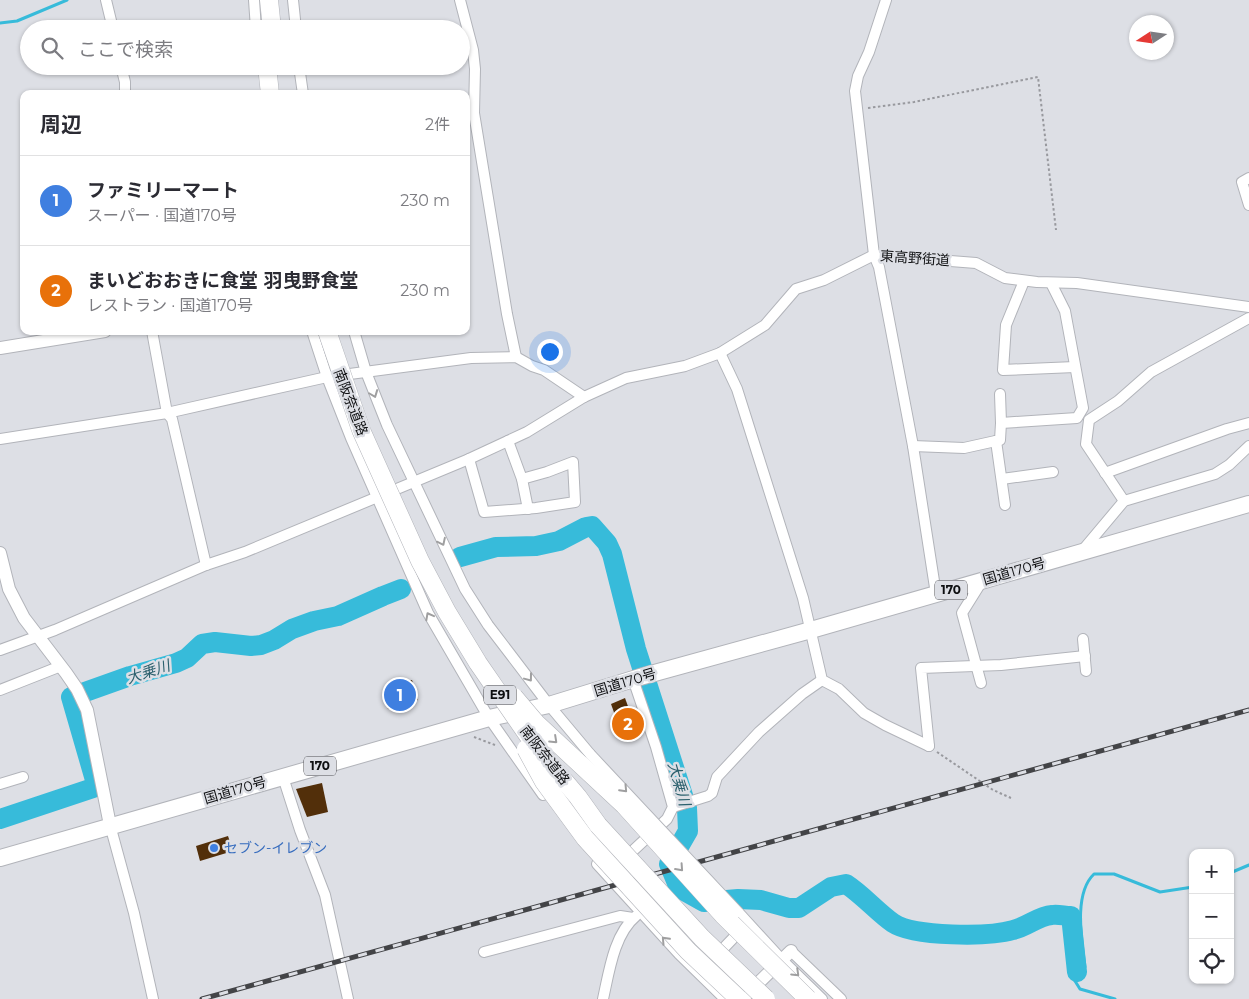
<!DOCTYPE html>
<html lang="ja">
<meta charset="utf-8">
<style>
body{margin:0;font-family:Montserrat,"Noto Sans JP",sans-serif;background:#f2f2f3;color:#2b2b33}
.controls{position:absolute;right:15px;bottom:15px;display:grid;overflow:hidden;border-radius:10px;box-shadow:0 1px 4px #0004}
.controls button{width:45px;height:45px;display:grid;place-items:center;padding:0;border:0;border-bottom:1px solid #e1e1e2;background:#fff;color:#2b2b33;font:25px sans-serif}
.compass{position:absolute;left:1129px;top:15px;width:45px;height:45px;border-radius:50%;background:#fff;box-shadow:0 1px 4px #0004;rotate:258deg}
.you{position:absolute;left:549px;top:351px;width:18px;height:18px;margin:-12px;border:4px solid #fff;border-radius:50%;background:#1a73e8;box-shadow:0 0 0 8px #1a73e833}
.badge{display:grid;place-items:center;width:32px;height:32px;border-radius:50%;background:#0b8043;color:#fff;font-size:16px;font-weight:700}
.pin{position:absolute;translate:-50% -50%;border:2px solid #fff;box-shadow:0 1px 5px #0006}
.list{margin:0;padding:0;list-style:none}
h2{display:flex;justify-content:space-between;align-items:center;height:65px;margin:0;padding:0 20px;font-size:21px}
h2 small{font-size:16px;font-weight:400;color:#7c7c81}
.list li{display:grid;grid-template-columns:32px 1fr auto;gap:15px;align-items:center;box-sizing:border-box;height:90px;padding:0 20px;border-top:1px solid #e1e1e2}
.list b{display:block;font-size:19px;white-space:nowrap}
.list p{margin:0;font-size:16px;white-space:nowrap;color:#7c7c81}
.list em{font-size:16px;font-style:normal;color:#7c7c81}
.icon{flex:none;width:28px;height:28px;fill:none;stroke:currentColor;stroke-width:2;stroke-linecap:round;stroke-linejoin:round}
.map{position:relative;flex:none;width:1249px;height:999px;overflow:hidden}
.search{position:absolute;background:#fff;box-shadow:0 1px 4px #0004;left:20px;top:20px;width:450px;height:55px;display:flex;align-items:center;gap:12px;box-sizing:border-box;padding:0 18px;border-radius:28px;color:#7c7c81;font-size:19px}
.panel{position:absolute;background:#fff;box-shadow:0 1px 4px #0004;left:20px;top:90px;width:450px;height:245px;border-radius:10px}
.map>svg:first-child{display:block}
</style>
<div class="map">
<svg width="1249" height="999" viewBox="0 0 1249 999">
<rect width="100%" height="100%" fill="#dddfe5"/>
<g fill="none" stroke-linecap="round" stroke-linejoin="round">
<g stroke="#37bbda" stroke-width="3">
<path d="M0 23 17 21 67 0"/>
<path d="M1230 873 1249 865"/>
<path d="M1115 999 1080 989 1075 981 1077 972 1085 967C1082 941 1073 894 1094 874H1114L1160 892 1193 887"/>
</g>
<g stroke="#37bbda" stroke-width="20">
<path d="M460 557 496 547 536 546 559 541 586 527 592 526 607 543 612 554 636 649 687 808 688 831 669 864 679 888 704 902 738 899 761 900 789 908H799L831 887 846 884C863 895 877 912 893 923 914 937 989 937 1013 930 1027 927 1038 916 1052 915 1058 914 1065 916 1071 916L1077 972"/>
<path d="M0 819 93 788 95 780 71 697 130 676 176 663 187 658 202 644 215 642 251 646 261 645 274 640 292 629 314 621 338 616 383 596 401 589"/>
</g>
</g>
<g fill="#522f0a">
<path d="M412 680 418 700 388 709 383 689Z"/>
<path d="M625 698 635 726 621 732 611 704Z"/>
<path d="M322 783 328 812 307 817 296 789Z"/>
<path d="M228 836 233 851 200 861 196 846Z"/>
</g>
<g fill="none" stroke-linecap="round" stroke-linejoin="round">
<g stroke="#b2b4ba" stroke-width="12">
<g id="minor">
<path d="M106 0 113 29"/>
<path d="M254 0 256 29"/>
<path d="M293 0 296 29"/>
<path d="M460 0 473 50 475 69 474 113 507 314 516 357"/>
<path d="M886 0 869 52 858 76 855 91 874 255 879 267 913 446 936 594"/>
<path d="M121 66 125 82V94"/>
<path d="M299 66 303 94"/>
<path d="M1249 178 1242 182 1249 205"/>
<path d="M1024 281 1006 325 1003 370 1075 367"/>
<path d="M152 331 167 413 172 419 206 565"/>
<path d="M312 331 327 377 351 438 428 613 489 718 543 795"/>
<path d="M354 331 366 372 387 425 465 589 488 625 549 705 590 754"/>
<path d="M720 353 737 389 803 598 822 680 839 689 864 713 885 725 929 746"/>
<path d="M1000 394 1001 423"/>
<path d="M0 439 167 413 327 377 471 358 516 357 532 366 544 370 584 397"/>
<path d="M508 441 522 479 528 509"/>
<path d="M996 441 1005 505"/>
<path d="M913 446 964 448 1000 440 1001 423 1077 418 1083 408 1065 311 1051 283"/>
<path d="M469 459 484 512 536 508 575 502 573 462 547 472 522 479"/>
<path d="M1105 473 1227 429 1249 423"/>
<path d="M1002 479 1053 472"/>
<path d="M1124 501 1086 444 1089 420 1118 401 1151 372 1249 318"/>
<path d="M1082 551 1124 501 1215 474 1229 465 1249 446"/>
<path d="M1083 639 1086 671"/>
<path d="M0 650 55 630 206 565 245 552 469 459 527 432 584 397 626 378 685 366 720 353 765 325 796 289 824 280 874 255 976 263 1005 278 1037 282 1077 283 1249 307"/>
<path d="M981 683 962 613 982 581"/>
<path d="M0 690 61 666"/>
<path d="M929 746 921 668 1001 665 1085 656"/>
<path d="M283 777 300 830 325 895 348 999"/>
<path d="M0 784 23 777"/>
<path d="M673 807 708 796 712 793 717 777 759 732 802 694 822 680"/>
<path d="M110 825 134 913 153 999"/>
<path d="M624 859 667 819 673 807 656 747 633 679"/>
<path d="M597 864 679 954 725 999"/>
<path d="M738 912 782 960 822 999"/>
<path d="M791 951 841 999"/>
<path d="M484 952 620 916 633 918"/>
<path d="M715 957 743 928"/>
<path d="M603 999C609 972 614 934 636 916"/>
</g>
</g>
<g stroke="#b2b4ba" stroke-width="14">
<g id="tertiary">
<path d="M0 348 105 331"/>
<path d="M0 553 9 589 24 618 66 673 77 689 87 710 110 825"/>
<path d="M742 999 791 951"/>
</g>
</g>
<g stroke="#b2b4ba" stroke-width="18">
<path id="trunk" d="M0 858 489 718 549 705 640 677 811 630 1249 504"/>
</g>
<g stroke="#b2b4ba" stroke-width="19">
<g id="motorway">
<path d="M269 0 272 29"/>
<path d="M267 66 270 94"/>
</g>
</g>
<g stroke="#98999e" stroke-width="2" stroke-dasharray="2.5 2.5" stroke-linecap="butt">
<path d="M868 108 914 102 1038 77 1056 230"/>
<path d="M474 737 495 745"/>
<path d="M937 752 993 790 1011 798"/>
</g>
<use href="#minor" stroke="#fff" stroke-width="10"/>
<use href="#tertiary" stroke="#fff" stroke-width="12"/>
<use href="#trunk" stroke="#fff" stroke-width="16"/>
<use href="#motorway" stroke="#fff" stroke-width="18"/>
<g stroke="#434447" stroke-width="5">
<path id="rail" d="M202 999 1249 710"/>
</g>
<use href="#rail" stroke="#dddfe5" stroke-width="3" stroke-dasharray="9" stroke-linecap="butt"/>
<g stroke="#b2b4ba" stroke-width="12" stroke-linecap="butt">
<path id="minor-bridge" d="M590 754 738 912"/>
</g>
<g stroke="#b2b4ba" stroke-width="19" stroke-linecap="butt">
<g id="motorway-bridge">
<path d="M327 331 361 430 420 561 447 612 478 663 538 750 578 797 598 825 702 938 766 999"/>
<path d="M514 697 536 723 624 805 723 915 808 999"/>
<path d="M526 749 544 782 585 838 688 951 739 999"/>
</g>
</g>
<use href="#minor-bridge" stroke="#fff" stroke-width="10"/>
<use href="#motorway-bridge" stroke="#fff" stroke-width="18"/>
</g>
<defs><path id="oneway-chevron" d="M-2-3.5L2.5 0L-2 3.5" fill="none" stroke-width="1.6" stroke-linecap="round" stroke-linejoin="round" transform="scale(1.25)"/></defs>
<g stroke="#9f9fa0">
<use href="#oneway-chevron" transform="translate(374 394) rotate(69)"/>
<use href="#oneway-chevron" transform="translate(442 542) rotate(64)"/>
<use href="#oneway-chevron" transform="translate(429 616) rotate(-118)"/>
<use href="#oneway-chevron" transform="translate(529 678) rotate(53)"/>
<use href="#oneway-chevron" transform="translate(554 740) rotate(43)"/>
<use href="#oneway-chevron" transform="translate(624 789) rotate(47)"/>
<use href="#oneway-chevron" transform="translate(680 868) rotate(48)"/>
<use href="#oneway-chevron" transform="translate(665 940) rotate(-133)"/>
<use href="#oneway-chevron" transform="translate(796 973) rotate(44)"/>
</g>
<circle fill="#3f7fe0" stroke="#dddfe5" stroke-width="2" cx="214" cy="848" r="5"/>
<g text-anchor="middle" stroke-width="5" stroke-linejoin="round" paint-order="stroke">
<g fill="#dddfe5" stroke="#4c4d51" stroke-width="1">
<rect x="935" y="580.5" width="32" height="19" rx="4"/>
<rect x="484" y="685.5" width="32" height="19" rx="4"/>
<rect x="304" y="756.5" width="32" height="19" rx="4"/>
</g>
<g font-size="12" font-weight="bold" fill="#0e0f11">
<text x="951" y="594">170</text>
<text x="500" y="699">E91</text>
<text x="320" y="770">170</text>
</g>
<g font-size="14" fill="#0e0f11" stroke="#dddfe5">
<text transform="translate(915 258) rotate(4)" y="5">東高野街道</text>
<text transform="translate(351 402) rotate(69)" y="5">南阪奈道路</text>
<text transform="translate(1014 571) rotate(-16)" y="5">国道170号</text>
<text transform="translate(625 682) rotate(-17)" y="5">国道170号</text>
<text transform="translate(545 755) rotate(52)" y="5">南阪奈道路</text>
<text transform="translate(235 790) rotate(-16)" y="5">国道170号</text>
</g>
<g font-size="14" fill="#366cbe" stroke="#dddfe5" text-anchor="start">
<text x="224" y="853">セブン-イレブン</text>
</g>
<g font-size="15" font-style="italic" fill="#2c606d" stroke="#dddfe5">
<text transform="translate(148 672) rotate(-18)" y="5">大乗川</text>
<text transform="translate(679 784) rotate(74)" y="5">大乗川</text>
</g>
</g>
</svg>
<div class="controls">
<button>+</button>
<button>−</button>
<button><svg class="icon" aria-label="locate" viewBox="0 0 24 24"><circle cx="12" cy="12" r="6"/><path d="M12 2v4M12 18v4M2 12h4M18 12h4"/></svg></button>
</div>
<svg class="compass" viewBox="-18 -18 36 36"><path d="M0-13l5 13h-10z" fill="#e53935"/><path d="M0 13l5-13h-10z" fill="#7c7c81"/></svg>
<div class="you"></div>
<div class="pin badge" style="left:400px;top:695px;background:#3f7fe0">1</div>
<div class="pin badge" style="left:628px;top:724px;background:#e8710a">2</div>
<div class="search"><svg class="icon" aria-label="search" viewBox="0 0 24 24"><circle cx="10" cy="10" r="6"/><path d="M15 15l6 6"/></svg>ここで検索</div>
<section class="panel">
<h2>周辺<small>2件</small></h2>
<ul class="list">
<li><span class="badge" style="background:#3f7fe0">1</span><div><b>ファミリーマート</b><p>スーパー · 国道170号</p></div><em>230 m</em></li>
<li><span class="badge" style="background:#e8710a">2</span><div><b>まいどおおきに食堂 羽曳野食堂</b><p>レストラン · 国道170号</p></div><em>230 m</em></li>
</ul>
</section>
</div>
